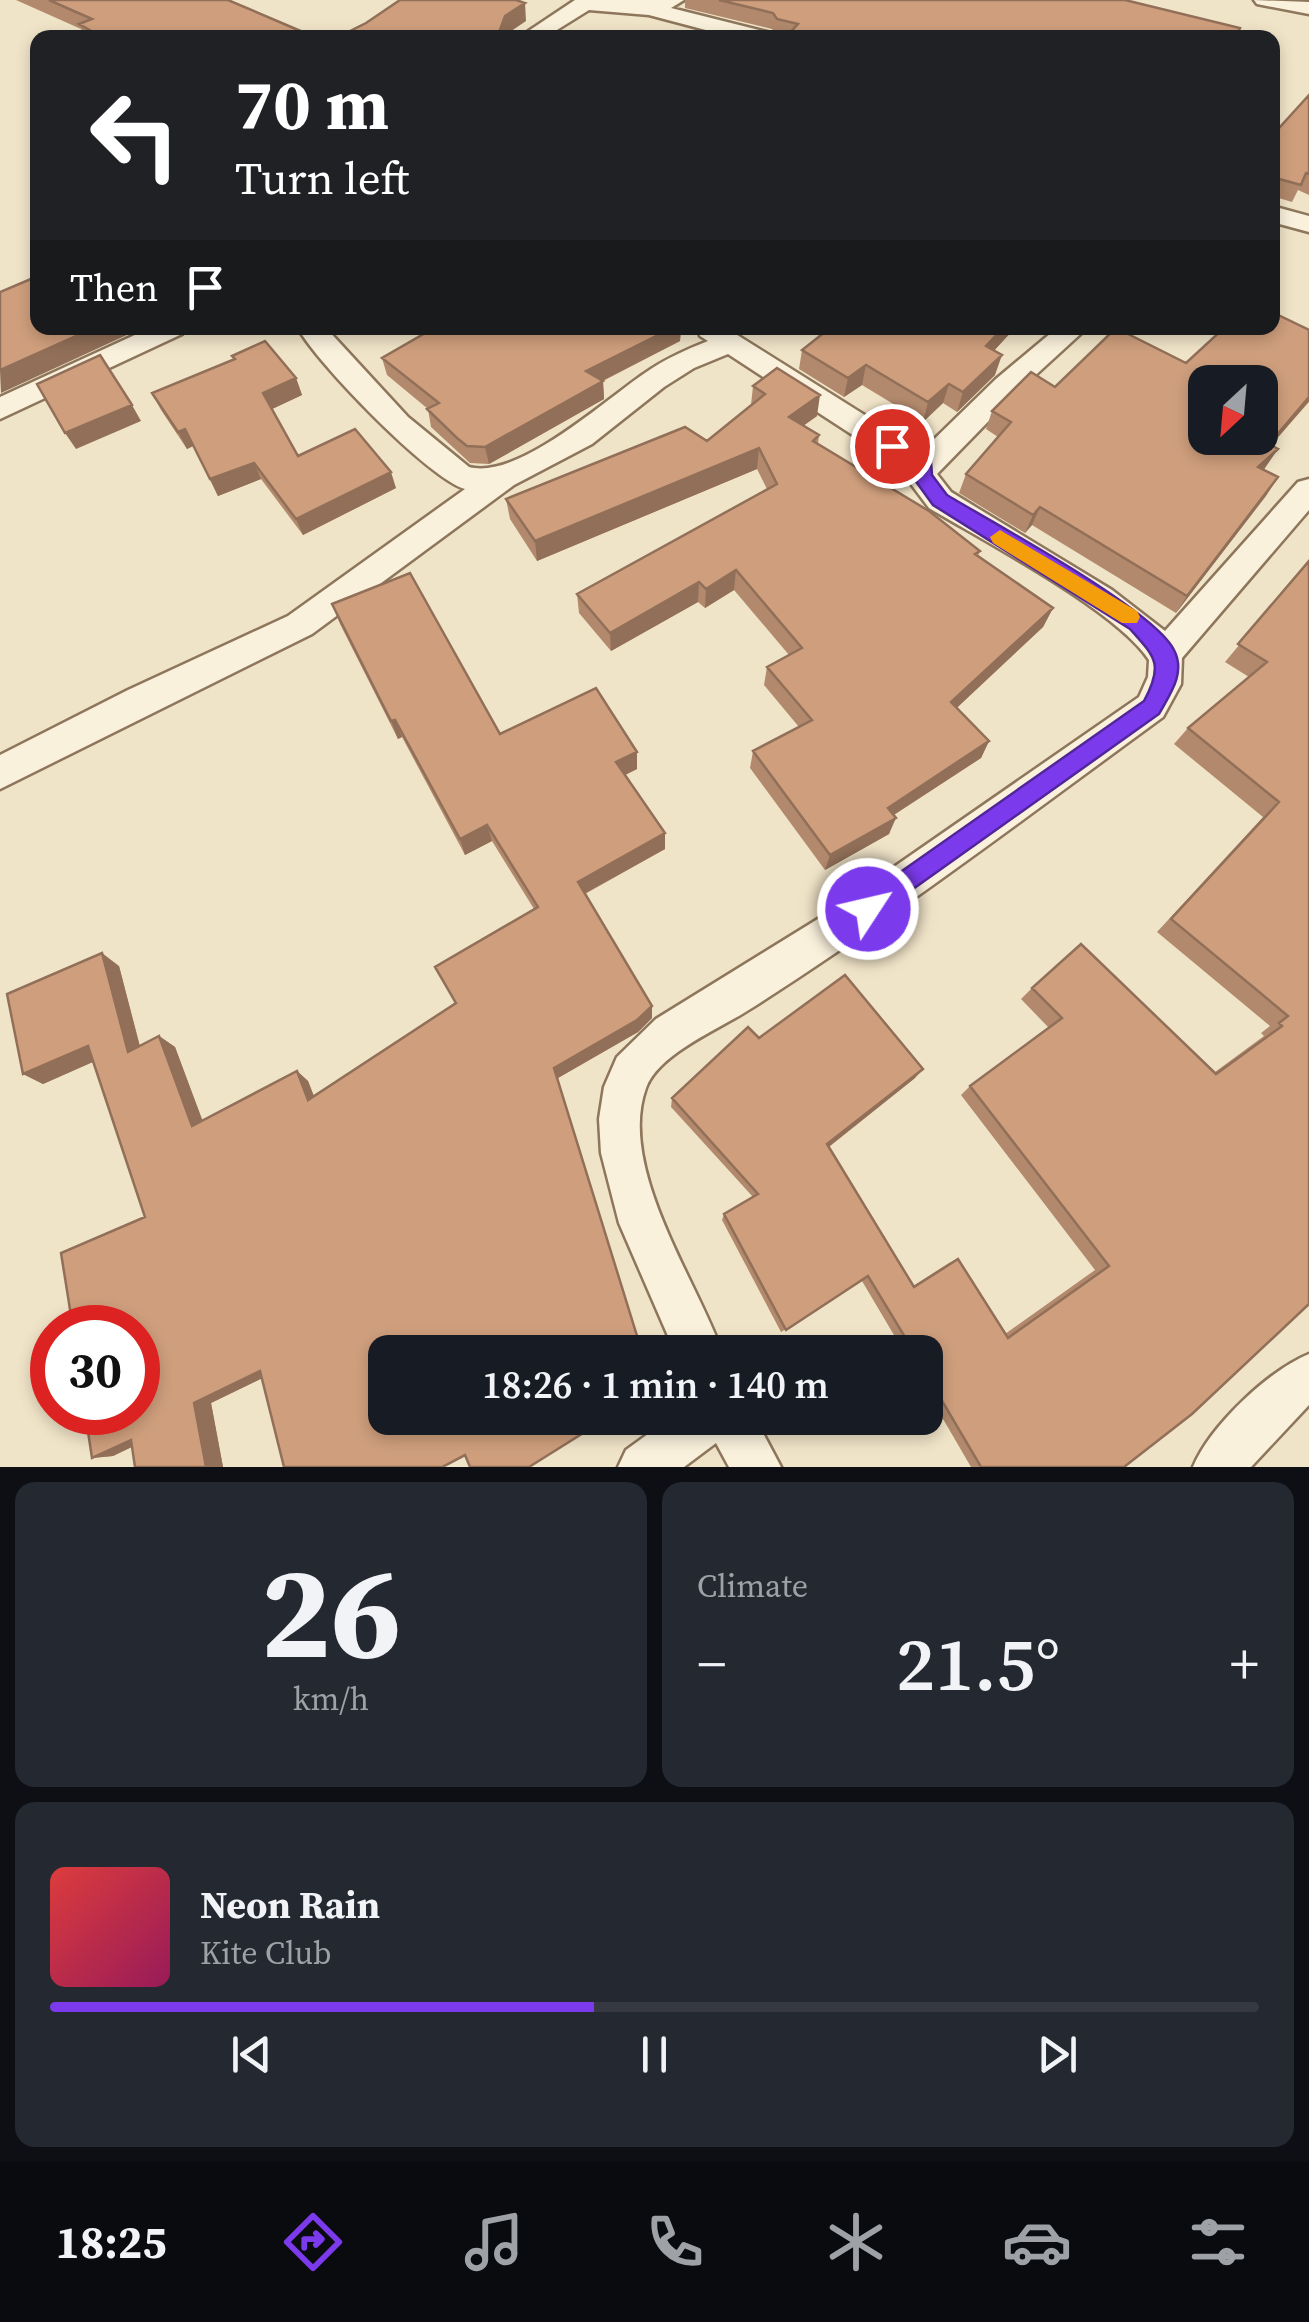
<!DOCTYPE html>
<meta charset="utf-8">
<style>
body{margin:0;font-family:"Source Serif 4",serif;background:#242831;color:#f1f3f6;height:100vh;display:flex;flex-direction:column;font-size:38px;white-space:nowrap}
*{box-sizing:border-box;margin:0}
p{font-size:32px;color:#9ea1a6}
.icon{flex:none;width:55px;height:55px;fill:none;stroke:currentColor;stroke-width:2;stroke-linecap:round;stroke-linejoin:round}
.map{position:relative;height:1467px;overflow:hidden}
.side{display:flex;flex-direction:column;gap:15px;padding:15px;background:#0d0f14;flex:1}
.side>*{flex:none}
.top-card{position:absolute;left:30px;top:30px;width:1250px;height:305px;border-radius:20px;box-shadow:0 5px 15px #0003;background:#202124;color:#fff;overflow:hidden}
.needle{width:65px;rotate:206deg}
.fabs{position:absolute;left:1188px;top:365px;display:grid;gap:20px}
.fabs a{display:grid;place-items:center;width:90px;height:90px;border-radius:20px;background:#171b24;box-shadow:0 5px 15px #0003;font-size:50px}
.speed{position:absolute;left:30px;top:1305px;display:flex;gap:20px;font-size:50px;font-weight:700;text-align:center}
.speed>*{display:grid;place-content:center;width:130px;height:130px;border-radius:50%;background:#171b24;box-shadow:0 5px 15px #0003;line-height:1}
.speed .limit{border:15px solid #d22;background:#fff;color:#111}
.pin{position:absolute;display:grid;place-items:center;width:85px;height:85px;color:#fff;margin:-42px;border:5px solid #fff;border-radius:50%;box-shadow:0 2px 10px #0007}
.me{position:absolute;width:110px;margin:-55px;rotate:55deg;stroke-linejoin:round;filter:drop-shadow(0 0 8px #0008)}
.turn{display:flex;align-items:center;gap:35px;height:210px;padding:0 40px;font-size:45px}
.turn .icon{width:130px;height:130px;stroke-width:2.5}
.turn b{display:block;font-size:70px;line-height:85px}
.then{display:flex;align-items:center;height:95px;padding:0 40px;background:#0003;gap:20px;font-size:38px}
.big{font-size:75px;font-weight:600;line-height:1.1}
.side .widget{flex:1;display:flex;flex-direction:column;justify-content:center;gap:15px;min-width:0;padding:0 35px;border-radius:20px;background:#242831}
.side .dial{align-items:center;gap:0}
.dial b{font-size:130px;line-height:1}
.song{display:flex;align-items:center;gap:30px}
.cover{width:120px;height:120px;border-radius:15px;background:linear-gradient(135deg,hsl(0 70% 55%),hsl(330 70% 35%))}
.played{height:10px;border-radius:5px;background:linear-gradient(90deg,#7c3aed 45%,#363941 45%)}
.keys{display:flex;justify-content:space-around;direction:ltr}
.heat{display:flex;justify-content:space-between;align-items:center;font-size:55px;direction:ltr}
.side .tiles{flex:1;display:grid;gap:15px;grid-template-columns:1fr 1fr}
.widget:last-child{grid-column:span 2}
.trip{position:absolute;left:368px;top:1335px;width:575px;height:100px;border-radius:20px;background:#171b24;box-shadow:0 5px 15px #0003;font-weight:600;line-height:100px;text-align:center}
.menu{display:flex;height:160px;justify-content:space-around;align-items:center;background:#090b0e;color:#9ea1a6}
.menu .icon{width:70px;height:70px}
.menu .on{color:#7c3aed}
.menu b{font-size:45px;color:#f1f3f6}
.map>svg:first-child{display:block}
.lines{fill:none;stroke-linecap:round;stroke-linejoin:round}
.minor-casing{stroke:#8d765c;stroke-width:5}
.minor{fill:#faf1dc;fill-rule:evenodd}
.wall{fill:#b2896c}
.shaded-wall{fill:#916f58}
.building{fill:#cf9f7d;stroke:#916f58;stroke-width:2.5;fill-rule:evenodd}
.route{fill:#7c3aed;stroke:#51269a;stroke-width:2.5}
.slow{fill:#f59e0b}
</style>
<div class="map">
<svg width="1309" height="1467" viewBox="0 0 1309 1467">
<rect width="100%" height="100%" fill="#f0e4c8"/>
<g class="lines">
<g class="minor-casing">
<path id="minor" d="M 575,0 L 684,0 L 671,8 L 771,33 L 773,38 L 736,38 L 649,15 L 589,10 L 544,38 L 518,38 Z
M 1254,0 L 1309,2 L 1309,14 L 1257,4 Z
M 1272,206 L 1309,216 L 1309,232 L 1272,222 Z
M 150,328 L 186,328 L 182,334 L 0,419 L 0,397 Z
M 298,328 L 326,328 L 408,417 L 469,467 C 518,480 605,400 645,373 C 665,359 685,350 708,341 L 700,336 L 698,328 L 726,328 L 922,451 L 996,379 L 1057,328 L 1087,328 L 1016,393 L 937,474 L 951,492 L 1112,590 L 1165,631 L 1298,482 L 1309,479 L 1309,510 L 1182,658 L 1181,684 L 1163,717 C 1026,817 891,920 747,1011 C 719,1029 658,1054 646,1088 C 617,1167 697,1281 722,1352 L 675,1352 L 619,1223 L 601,1153 L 599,1119 L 604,1087 L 617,1057 L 656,1019 L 826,914 L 1139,697 L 1148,677 L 1149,660 C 1116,610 984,541 929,508 L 911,484 L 908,471 L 728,354 L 694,368 L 664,387 L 592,444 L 514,485 L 312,634 L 0,789 L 0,755 L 128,690 L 288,616 L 465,489 C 429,479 316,362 298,328 Z
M 1309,1354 L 1309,1405 L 1251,1467 L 1193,1467 C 1210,1426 1268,1371 1309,1354 Z
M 670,1418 L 755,1418 L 781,1467 L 729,1467 L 716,1443 L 684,1467 L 618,1467 L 626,1450 Z"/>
</g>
<use href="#minor" class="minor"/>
</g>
<path class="wall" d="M 16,0 L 228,0 L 317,38 L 85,38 L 81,29 Z
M 685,0 L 1125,0 L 1240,28 L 1236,38 L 785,38 L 776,35 L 772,29 L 685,8 Z
M 1309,95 L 1309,195 L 1298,190 L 1292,202 L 1272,196 L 1272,126 L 1279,128 Z
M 434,328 L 681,328 L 680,341 L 603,381 L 604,399 L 489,464 L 470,463 L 431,427 L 428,409 L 387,375 L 382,358 Z
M 830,328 L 1015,328 L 994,350 L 995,375 L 957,412 L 943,403 L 923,422 L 862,385 L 844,397 L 799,369 L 802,350 Z
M 1309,330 L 1309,402 L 1271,445 L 1265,468 L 1263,470 L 1278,477 L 1176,613 L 1032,525 L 1025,533 L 959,493 L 966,474 L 998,437 L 986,429 L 992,411 L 1055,387 L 1186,363 Z
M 232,356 L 296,378 L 302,395 L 272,409 L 298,456 L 396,488 L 303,535 L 261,479 L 218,496 L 193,446 L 187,449 L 161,410 L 152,393 L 233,360 Z
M 753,386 L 817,416 L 803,426 L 819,435 L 818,444 L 980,551 L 978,556 L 1053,608 L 1043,627 L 956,708 L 989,741 L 981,758 L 894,815 L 889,834 L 825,870 L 750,768 L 753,751 L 799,727 L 764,685 L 767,667 L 789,655 L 734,590 L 705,608 L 698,602 L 611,651 L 579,613 L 577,594 L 767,489 L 757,469 L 537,561 L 510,519 L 506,499 L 707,441 L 751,405 Z
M 1309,561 L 1309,1304 L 1124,1467 L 971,1467 L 925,1388 L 925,1352 L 904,1352 L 862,1281 L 781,1332 L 722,1220 L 724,1214 L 753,1197 L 671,1107 L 672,1098 L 759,1038 L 915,1078 L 829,1147 L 913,1286 L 949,1263 L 958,1259 L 1005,1334 L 1095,1270 L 961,1095 L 970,1086 L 1049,1028 L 1021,999 L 1032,988 L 1215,1072 L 1264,1036 L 1261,1033 L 1270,1026 L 1157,932 L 1263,817 L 1174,744 L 1188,728 L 1249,677 L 1225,662 Z
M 332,604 L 500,734 L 637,769 L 625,775 L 665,849 L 585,894 L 652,1006 L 652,1018 L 638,1032 L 558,1078 L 385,1418 L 586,1418 L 591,1428 L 466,1456 L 445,1467 L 284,1467 L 262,1378 L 211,1403 L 223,1467 L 135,1467 L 132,1447 L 113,1456 L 92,1458 L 145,1217 L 93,1062 L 43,1084 L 23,1074 L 119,966 L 140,1046 L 159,1036 L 175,1047 L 202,1121 L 297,1071 L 308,1081 L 314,1096 L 455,1004 L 534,909 L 492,841 L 465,855 L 402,737 L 398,739 L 340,624 Z"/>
<path class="shaded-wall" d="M 525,3 L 526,21 L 507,34 L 505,38 L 497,38 L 505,16 Z
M 94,328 L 142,328 L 1,393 L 0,370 Z
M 672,328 L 681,328 L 680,341 L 588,388 L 586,371 Z
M 1003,328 L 1015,328 L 980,366 L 986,346 Z
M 1002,355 L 995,375 L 957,412 L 963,392 Z
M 866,365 L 862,385 L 844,397 L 848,378 Z
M 296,378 L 302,395 L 270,410 L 263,393 Z
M 603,381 L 604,399 L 489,464 L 485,447 Z
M 949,384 L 943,403 L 923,422 L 928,402 Z
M 820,395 L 817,416 L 786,438 L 789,417 Z
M 1309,397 L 1309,401 L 1257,462 L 1269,444 Z
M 132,405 L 141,421 L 76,449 L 65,433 Z
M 185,429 L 193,446 L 187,449 L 178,432 Z
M 759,448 L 757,469 L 537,561 L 535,541 Z
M 1278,449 L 1265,468 L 1246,485 L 1258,467 Z
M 254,463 L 261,479 L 218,496 L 210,479 Z
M 391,472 L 396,488 L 303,535 L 296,519 Z
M 1278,477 L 1266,496 L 1176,613 L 1187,596 Z
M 1040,507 L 1032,525 L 1025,533 L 1033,515 Z
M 736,570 L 734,590 L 705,608 L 706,589 Z
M 699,582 L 698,602 L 611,651 L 610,633 Z
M 1053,608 L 1043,627 L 944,720 L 951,702 Z
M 395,720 L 402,737 L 398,739 L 391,721 Z
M 989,741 L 981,758 L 881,823 L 888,808 Z
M 637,752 L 637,769 L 617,779 L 616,762 Z
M 896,818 L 889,834 L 825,870 L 830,855 Z
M 487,825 L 492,841 L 465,855 L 460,839 Z
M 665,833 L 665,849 L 580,896 L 578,882 Z
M 102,953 L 119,966 L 144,1063 L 128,1052 Z
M 652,1006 L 652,1018 L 638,1032 L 558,1078 L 554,1068 Z
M 159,1036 L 175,1047 L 208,1135 L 192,1126 Z
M 88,1046 L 106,1056 L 43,1084 L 23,1074 Z
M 923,1069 L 915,1078 L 822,1152 L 827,1144 Z
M 297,1071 L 308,1081 L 319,1110 L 308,1100 Z
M 260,1371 L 275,1372 L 211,1403 L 223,1467 L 206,1467 L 194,1403 Z
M 150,1438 L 113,1456 L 92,1458 L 131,1440 Z"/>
<path class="building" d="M 49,0 L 228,0 L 317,38 L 104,38 L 79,24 L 92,19 Z
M 400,0 L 516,0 L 525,3 L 505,16 L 497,38 L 336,38 L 366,23 Z
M 719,0 L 1125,0 L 1240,28 L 1235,38 L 785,38 L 798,24 L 777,19 L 773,13 Z
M 1309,95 L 1309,174 L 1306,173 L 1301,185 L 1272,177 L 1272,126 L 1279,128 Z
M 38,276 L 38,328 L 94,328 L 0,370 L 0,292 Z
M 1272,312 L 1309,330 L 1309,397 L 1269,444 L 1278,449 L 1258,467 L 1278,477 L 1187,596 L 1040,507 L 1033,515 L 966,474 L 1011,422 L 992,411 L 1031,372 L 1055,387 L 1116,328 L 1186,363 L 1224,328 L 1272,328 ZM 1205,382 L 1260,382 L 1260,438 L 1205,438 Z
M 434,328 L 672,328 L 586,371 L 603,381 L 485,447 L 467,446 L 457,438 L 427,409 L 439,403 L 382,358 Z
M 830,328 L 1003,328 L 986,346 L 1002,355 L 963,392 L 949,384 L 928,402 L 866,365 L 848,378 L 802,350 Z
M 265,341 L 296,378 L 263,393 L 298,456 L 355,429 L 391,472 L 296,519 L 254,463 L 210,479 L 185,429 L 178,432 L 152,393 L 235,359 L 232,356 Z
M 100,355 L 132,405 L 65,433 L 37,384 Z
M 777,368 L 820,395 L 789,417 L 819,435 L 813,441 L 929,511 L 980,551 L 975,554 L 1053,608 L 951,702 L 989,741 L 888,808 L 896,818 L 830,855 L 753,751 L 812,720 L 767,667 L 802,648 L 736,570 L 706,589 L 699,582 L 610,633 L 577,594 L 777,484 L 759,448 L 535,541 L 506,499 L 685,427 L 707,441 L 765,394 L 753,386 Z
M 1309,561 L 1309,1304 L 1192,1414 L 1124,1467 L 981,1467 L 925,1372 L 925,1352 L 914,1352 L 868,1276 L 786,1330 L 724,1214 L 758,1194 L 672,1098 L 748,1027 L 759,1038 L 845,975 L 923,1069 L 827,1144 L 914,1287 L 958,1259 L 1008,1338 L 1109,1266 L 970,1086 L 1062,1018 L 1032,988 L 1081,944 L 1216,1074 L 1282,1026 L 1279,1023 L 1288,1016 L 1171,919 L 1279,802 L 1188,728 L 1267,662 L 1238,644 Z
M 410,573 L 500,734 L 596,688 L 637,752 L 616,762 L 665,833 L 578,882 L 652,1006 L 637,1020 L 554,1068 L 642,1352 L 385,1352 L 385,1418 L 583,1418 L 588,1430 L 529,1467 L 470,1467 L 465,1455 L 442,1467 L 284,1467 L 260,1371 L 194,1403 L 206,1467 L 135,1467 L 131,1440 L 92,1458 L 85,1412 L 138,1412 L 138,1328 L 73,1328 L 61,1253 L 145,1217 L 88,1046 L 23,1074 L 7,994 L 102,953 L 128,1052 L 159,1036 L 192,1126 L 297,1071 L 308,1100 L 456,1003 L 435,967 L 538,907 L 487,825 L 460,839 L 395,720 L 391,721 L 332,604 Z"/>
<path class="route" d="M 892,439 L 931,462 L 932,475 L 947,495 C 993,523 1154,609 1174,650 C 1186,673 1170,694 1159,714 L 868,921 L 859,917 L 855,909 L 859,901 L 1144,701 C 1164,664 1155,657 1130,629 L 933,505 L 912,476 L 914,470 L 885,451 L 885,441 Z"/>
<path class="slow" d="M 1000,530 L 1137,611 L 1140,617 L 1137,623 L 1122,623 L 993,543 L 990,537 Z"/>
</svg>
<div class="fabs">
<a><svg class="needle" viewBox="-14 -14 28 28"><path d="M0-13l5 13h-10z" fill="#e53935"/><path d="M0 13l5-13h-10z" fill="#9ea1a6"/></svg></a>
</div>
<div class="speed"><div class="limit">30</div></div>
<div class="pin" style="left:892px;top:446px;background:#d93025"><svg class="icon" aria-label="arrive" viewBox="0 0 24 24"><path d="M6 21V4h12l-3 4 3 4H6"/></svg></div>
<svg class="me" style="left:868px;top:909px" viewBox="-20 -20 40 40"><circle r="17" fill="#7c3aed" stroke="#fff" stroke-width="3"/><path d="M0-11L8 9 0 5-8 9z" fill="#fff"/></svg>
<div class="trip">18:26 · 1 min · 140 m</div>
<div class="top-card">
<div class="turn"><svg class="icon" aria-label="left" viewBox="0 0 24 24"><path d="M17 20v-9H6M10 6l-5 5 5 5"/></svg><div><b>70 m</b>Turn left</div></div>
<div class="then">Then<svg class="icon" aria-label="arrive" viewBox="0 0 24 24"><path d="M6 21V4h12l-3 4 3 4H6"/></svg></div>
</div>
</div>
<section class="side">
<div class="tiles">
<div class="widget dial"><b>26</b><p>km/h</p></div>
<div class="widget"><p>Climate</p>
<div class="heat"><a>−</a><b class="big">21.5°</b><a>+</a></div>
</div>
<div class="widget">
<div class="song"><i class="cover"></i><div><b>Neon Rain</b><p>Kite Club</p></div></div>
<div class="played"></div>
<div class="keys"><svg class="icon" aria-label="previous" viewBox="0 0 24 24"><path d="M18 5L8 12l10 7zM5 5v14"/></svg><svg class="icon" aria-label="pause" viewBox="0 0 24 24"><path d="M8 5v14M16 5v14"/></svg><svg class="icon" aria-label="next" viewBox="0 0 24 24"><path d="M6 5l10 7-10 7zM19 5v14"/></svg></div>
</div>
</div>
</section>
<nav class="menu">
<b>18:25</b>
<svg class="icon on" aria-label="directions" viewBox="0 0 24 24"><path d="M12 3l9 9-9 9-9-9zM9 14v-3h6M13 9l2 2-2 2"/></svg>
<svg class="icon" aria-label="music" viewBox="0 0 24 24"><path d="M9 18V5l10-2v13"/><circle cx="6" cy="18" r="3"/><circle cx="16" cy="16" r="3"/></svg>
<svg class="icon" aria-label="phone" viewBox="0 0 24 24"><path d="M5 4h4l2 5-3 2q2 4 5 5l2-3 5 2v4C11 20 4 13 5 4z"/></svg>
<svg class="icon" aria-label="climate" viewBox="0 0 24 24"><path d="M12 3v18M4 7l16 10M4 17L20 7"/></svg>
<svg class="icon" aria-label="car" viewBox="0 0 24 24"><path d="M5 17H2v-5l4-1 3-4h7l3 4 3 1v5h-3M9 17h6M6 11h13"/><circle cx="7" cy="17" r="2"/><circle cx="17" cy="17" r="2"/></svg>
<svg class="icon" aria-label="filters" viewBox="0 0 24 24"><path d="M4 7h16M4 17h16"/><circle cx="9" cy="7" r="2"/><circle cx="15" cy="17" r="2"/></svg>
</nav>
